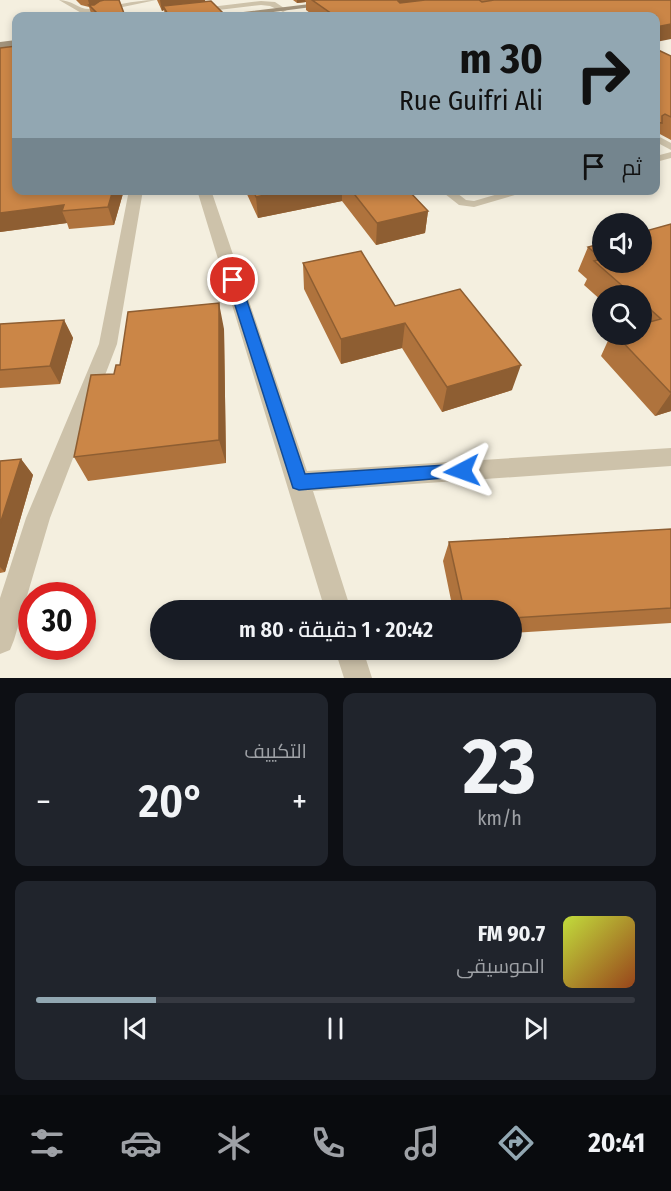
<!DOCTYPE html>
<html lang="ar">
<meta charset="utf-8">
<style>
body{margin:0;font-family:"Fira Sans Condensed",Cairo,sans-serif;background:#20242c;color:#f1f3f6;direction:rtl;height:100vh;display:flex;flex-direction:column;font-size:22px;white-space:nowrap}
*{box-sizing:border-box;margin:0}
p{font-size:20px;color:#9ea1a6}
.icon{flex:none;width:33px;height:33px;fill:none;stroke:currentColor;stroke-width:2;stroke-linecap:round;stroke-linejoin:round}
.map{position:relative;height:678px;overflow:hidden;direction:ltr}
.details{display:flex;flex-direction:column;gap:15px;padding:15px;background:#0d0f14;flex:1}
.details>*{flex:none}
.top-card{position:absolute;left:12px;top:12px;width:648px;height:183px;border-radius:12px;box-shadow:0 3px 9px #0003;direction:rtl;background:#92a7b2;color:#111;overflow:hidden}
.buttons{position:absolute;left:592px;top:213px;display:grid;gap:12px}
.buttons a{display:grid;place-items:center;width:60px;height:60px;border-radius:50%;background:#171b24;box-shadow:0 3px 9px #0003;font-size:30px}
.speed{position:absolute;left:18px;top:582px;display:flex;gap:12px;font-size:30px;font-weight:700;text-align:center}
.speed>*{display:grid;place-content:center;width:78px;height:78px;border-radius:50%;background:#171b24;box-shadow:0 3px 9px #0003;line-height:1}
.speed .limit{border:9px solid #d22;background:#fff;color:#111}
.pin{position:absolute;display:grid;place-items:center;width:51px;height:51px;color:#fff;margin:-26px;border:3px solid #fff;border-radius:50%;box-shadow:0 2px 6px #0007}
.me{position:absolute;width:66px;margin:-33px;rotate:266deg;stroke-linejoin:round;filter:drop-shadow(0 0 4px #0008)}
.turn{display:flex;align-items:center;gap:21px;height:126px;padding:0 18px;font-size:27px}
.turn .icon{width:78px;height:78px;stroke-width:2.5}
.turn b{display:block;font-size:42px;line-height:51px}
.then{display:flex;align-items:center;height:57px;padding:0 18px;background:#0003;gap:12px;font-size:22px}
.big{font-size:45px;font-weight:600;line-height:1.1}
.details .card{flex:1;display:flex;flex-direction:column;justify-content:center;gap:9px;min-width:0;padding:0 21px;border-radius:12px;background:#20242c}
.details .dial{align-items:center;gap:0}
.dial b{font-size:78px;line-height:1}
.song{display:flex;align-items:center;gap:18px}
.cover{width:72px;height:72px;border-radius:9px;background:linear-gradient(135deg,hsl(70 70% 55%),hsl(20 70% 35%))}
.played{height:6px;border-radius:3px;background:linear-gradient(90deg,#92a7b2 20%,#363941 20%)}
.keys{display:flex;justify-content:space-around;direction:ltr}
.heat{display:flex;justify-content:space-between;align-items:center;font-size:33px;direction:ltr}
.details .tiles{flex:1;display:grid;gap:15px;grid-template-columns:1fr 1fr}
.card:last-child{grid-column:span 2}
.trip{position:absolute;left:150px;top:600px;width:372px;height:60px;border-radius:30px;background:#171b24;box-shadow:0 3px 9px #0003;font-weight:600;line-height:60px;text-align:center;direction:rtl}
.menu{display:flex;height:96px;justify-content:space-around;align-items:center;background:#090b0e;color:#9ea1a6}
.menu .icon{width:42px;height:42px}
.menu .selected{color:#92a7b2}
.menu b{font-size:27px;color:#f1f3f6}
.map>svg:first-child{display:block}
.lines{fill:none;stroke-linecap:round;stroke-linejoin:round}
.lane{fill:#cdc2aa;fill-rule:evenodd}
.street{fill:#cdc2aa;fill-rule:evenodd}
.secondary{fill:#a1927b;fill-rule:evenodd}
.wall{fill:#af733d}
.shaded-wall{fill:#8e5e32}
.building{fill:#cb8647;stroke:#8e5e32;stroke-width:1.5}
.route{fill:#1a73e8;stroke:#114b97;stroke-width:1.5}
</style>
<div class="map">
<svg width="671" height="678" viewBox="0 0 671 678">
<rect width="100%" height="100%" fill="#f4efdf"/>
<g class="lines">
<path class="lane" d="M 656,135 L 671,143 L 671,150 L 656,142 Z
M 671,152 L 671,158 L 656,162 L 656,156 Z
M 440,190 L 453,190 L 466,200 L 474,201 L 512,190 L 532,190 L 474,207 L 459,205 Z"/>
<path class="street" d="M 59,0 C 72,0 80,10 90,9 C 112,7 133,0 156,0 L 99,12 L 101,14 L 97,16 L 83,14 Z
M 261,1 L 275,2 L 287,10 L 283,12 L 270,6 L 261,5 L 168,16 L 148,16 L 152,14 Z
M 129,190 L 143,190 L 117,344 L 50,518 L 14,640 L 10,650 L 0,654 L 0,598 L 26,518 L 99,344 Z
M 197,190 L 211,190 L 307,471 L 671,448 L 671,466 L 313,491 L 351,610 L 325,610 Z
M 335,650 L 363,650 L 372,678 L 344,678 Z"/>
<path class="secondary" d="M 343,0 L 366,0 L 242,16 L 222,16 L 226,14 Z
M 16,40 L 16,46 L 0,48 L 0,42 Z"/>
</g>
<path class="wall" d="M 76,0 L 119,0 L 125,16 L 92,16 L 89,7 L 81,5 Z
M 157,0 L 205,0 L 205,1 L 226,16 L 165,16 L 164,10 L 162,11 Z
M 293,0 L 671,0 L 656,16 L 314,16 L 306,10 L 306,2 L 297,3 Z
M 0,48 L 124,190 L 114,225 L 69,229 L 67,223 L 0,232 Z
M 656,49 L 671,56 L 671,140 L 658,133 L 656,139 Z
M 245,190 L 408,190 L 428,211 L 425,233 L 376,245 L 342,201 L 258,218 Z
M 671,224 L 671,411 L 655,416 L 601,356 L 611,334 L 642,334 L 642,296 L 603,296 L 603,302 L 584,285 L 587,279 L 578,271 L 588,247 Z
M 303,263 L 395,306 L 512,390 L 442,412 L 402,348 L 341,364 L 304,289 Z
M 64,320 L 73,338 L 60,384 L 0,388 L 0,324 Z
M 224,329 L 226,463 L 88,481 L 74,457 L 120,365 Z
M 21,459 L 33,475 L 5,572 L 0,573 L 0,461 Z
M 671,529 L 671,623 L 512,633 L 512,610 L 453,610 L 443,561 L 449,542 Z"/>
<path class="shaded-wall" d="M 88,0 L 118,0 L 119,2 L 90,7 Z
M 160,0 L 205,0 L 206,5 L 163,6 L 164,10 L 162,11 Z
M 297,0 L 305,0 L 306,2 L 297,3 Z
M 399,0 L 435,0 L 397,16 Z
M 671,24 L 671,39 L 656,42 L 656,27 Z
M 113,190 L 124,190 L 114,225 L 108,207 Z
M 287,190 L 342,190 L 342,201 L 258,218 L 256,197 Z
M 64,205 L 62,211 L 67,223 L 0,232 L 0,213 Z
M 428,211 L 425,233 L 376,245 L 377,223 Z
M 219,303 L 224,329 L 226,463 L 219,440 Z
M 64,320 L 73,338 L 60,384 L 50,366 Z
M 405,323 L 402,348 L 341,364 L 341,339 Z
M 521,365 L 512,390 L 442,412 L 447,387 Z
M 671,393 L 671,411 L 655,416 Z
M 21,459 L 33,475 L 5,572 L 0,567 L 0,524 Z"/>
<path class="building" d="M 104,0 L 119,0 L 125,16 L 100,16 L 89,5 L 94,5 L 100,1 Z
M 312,0 L 399,0 L 398,1 L 400,3 L 425,0 L 479,0 L 482,2 L 494,0 L 671,0 L 671,24 L 656,27 L 656,16 L 335,16 Z
M 211,1 L 226,16 L 169,16 L 163,6 Z
M 16,46 L 16,190 L 113,190 L 108,207 L 62,211 L 64,205 L 0,213 L 0,48 Z
M 656,49 L 671,56 L 671,117 L 665,114 L 662,116 L 662,123 L 656,122 Z
M 253,190 L 287,190 L 256,197 Z
M 351,190 L 408,190 L 428,211 L 377,223 Z
M 671,224 L 671,393 L 615,334 L 642,334 L 642,324 L 661,319 L 642,302 L 642,296 L 634,296 L 594,261 L 602,259 L 588,247 L 603,243 L 603,262 L 642,262 L 642,232 Z
M 361,251 L 395,306 L 460,289 L 521,365 L 447,387 L 405,323 L 341,339 L 303,263 Z
M 219,303 L 219,440 L 74,457 L 91,375 L 114,374 L 116,365 L 120,365 L 128,312 Z
M 64,320 L 50,366 L 0,370 L 0,324 Z
M 21,459 L 0,524 L 0,461 Z
M 671,529 L 671,608 L 512,618 L 512,610 L 464,610 L 449,542 Z"/>
<path class="route" d="M 233,276 L 240,280 L 305,474 L 462,464 L 468,466 L 470,471 L 468,476 L 299,490 L 293,488 L 227,280 Z"/>
</svg>
<div class="buttons">
<a><svg class="icon" aria-label="sound" viewBox="0 0 24 24"><path d="M4 9h4l5-4v14l-5-4H4zM17 9q2 3 0 6"/></svg></a>
<a><svg class="icon" aria-label="search" viewBox="0 0 24 24"><circle cx="10" cy="10" r="6"/><path d="M15 15l6 6"/></svg></a>
</div>
<div class="speed"><div class="limit">30</div></div>
<div class="pin" style="left:233px;top:280px;background:#d93025"><svg class="icon" aria-label="arrive" viewBox="0 0 24 24"><path d="M6 21V4h12l-3 4 3 4H6"/></svg></div>
<svg class="me" style="left:462px;top:471px" viewBox="-20 -20 40 40"><path d="M0-17L14 15 0 8-14 15z" fill="#1a73e8" stroke="#fff" stroke-width="4"/></svg>
<div class="trip">20:42 · 1 دقيقة · 80 m</div>
<div class="top-card">
<div class="turn"><svg class="icon" aria-label="right" viewBox="0 0 24 24"><path d="M7 20v-9h11M14 6l5 5-5 5"/></svg><div><b>30 m</b>Rue Guifri Ali</div></div>
<div class="then">ثم<svg class="icon" aria-label="arrive" viewBox="0 0 24 24"><path d="M6 21V4h12l-3 4 3 4H6"/></svg></div>
</div>
</div>
<section class="details">
<div class="tiles">
<div class="card dial"><b>23</b><p>km/h</p></div>
<div class="card"><p>التكييف</p>
<div class="heat"><a>−</a><b class="big">20°</b><a>+</a></div>
</div>
<div class="card">
<div class="song"><i class="cover"></i><div><b>90.7 FM</b><p>الموسيقى</p></div></div>
<div class="played"></div>
<div class="keys"><svg class="icon" aria-label="previous" viewBox="0 0 24 24"><path d="M18 5L8 12l10 7zM5 5v14"/></svg><svg class="icon" aria-label="pause" viewBox="0 0 24 24"><path d="M8 5v14M16 5v14"/></svg><svg class="icon" aria-label="next" viewBox="0 0 24 24"><path d="M6 5l10 7-10 7zM19 5v14"/></svg></div>
</div>
</div>
</section>
<nav class="menu">
<b>20:41</b>
<svg class="icon selected" aria-label="directions" viewBox="0 0 24 24"><path d="M12 3l9 9-9 9-9-9zM9 14v-3h6M13 9l2 2-2 2"/></svg>
<svg class="icon" aria-label="music" viewBox="0 0 24 24"><path d="M9 18V5l10-2v13"/><circle cx="6" cy="18" r="3"/><circle cx="16" cy="16" r="3"/></svg>
<svg class="icon" aria-label="phone" viewBox="0 0 24 24"><path d="M5 4h4l2 5-3 2q2 4 5 5l2-3 5 2v4C11 20 4 13 5 4z"/></svg>
<svg class="icon" aria-label="climate" viewBox="0 0 24 24"><path d="M12 3v18M4 7l16 10M4 17L20 7"/></svg>
<svg class="icon" aria-label="car" viewBox="0 0 24 24"><path d="M5 17H2v-5l4-1 3-4h7l3 4 3 1v5h-3M9 17h6M6 11h13"/><circle cx="7" cy="17" r="2"/><circle cx="17" cy="17" r="2"/></svg>
<svg class="icon" aria-label="filters" viewBox="0 0 24 24"><path d="M4 7h16M4 17h16"/><circle cx="9" cy="7" r="2"/><circle cx="15" cy="17" r="2"/></svg>
</nav>
